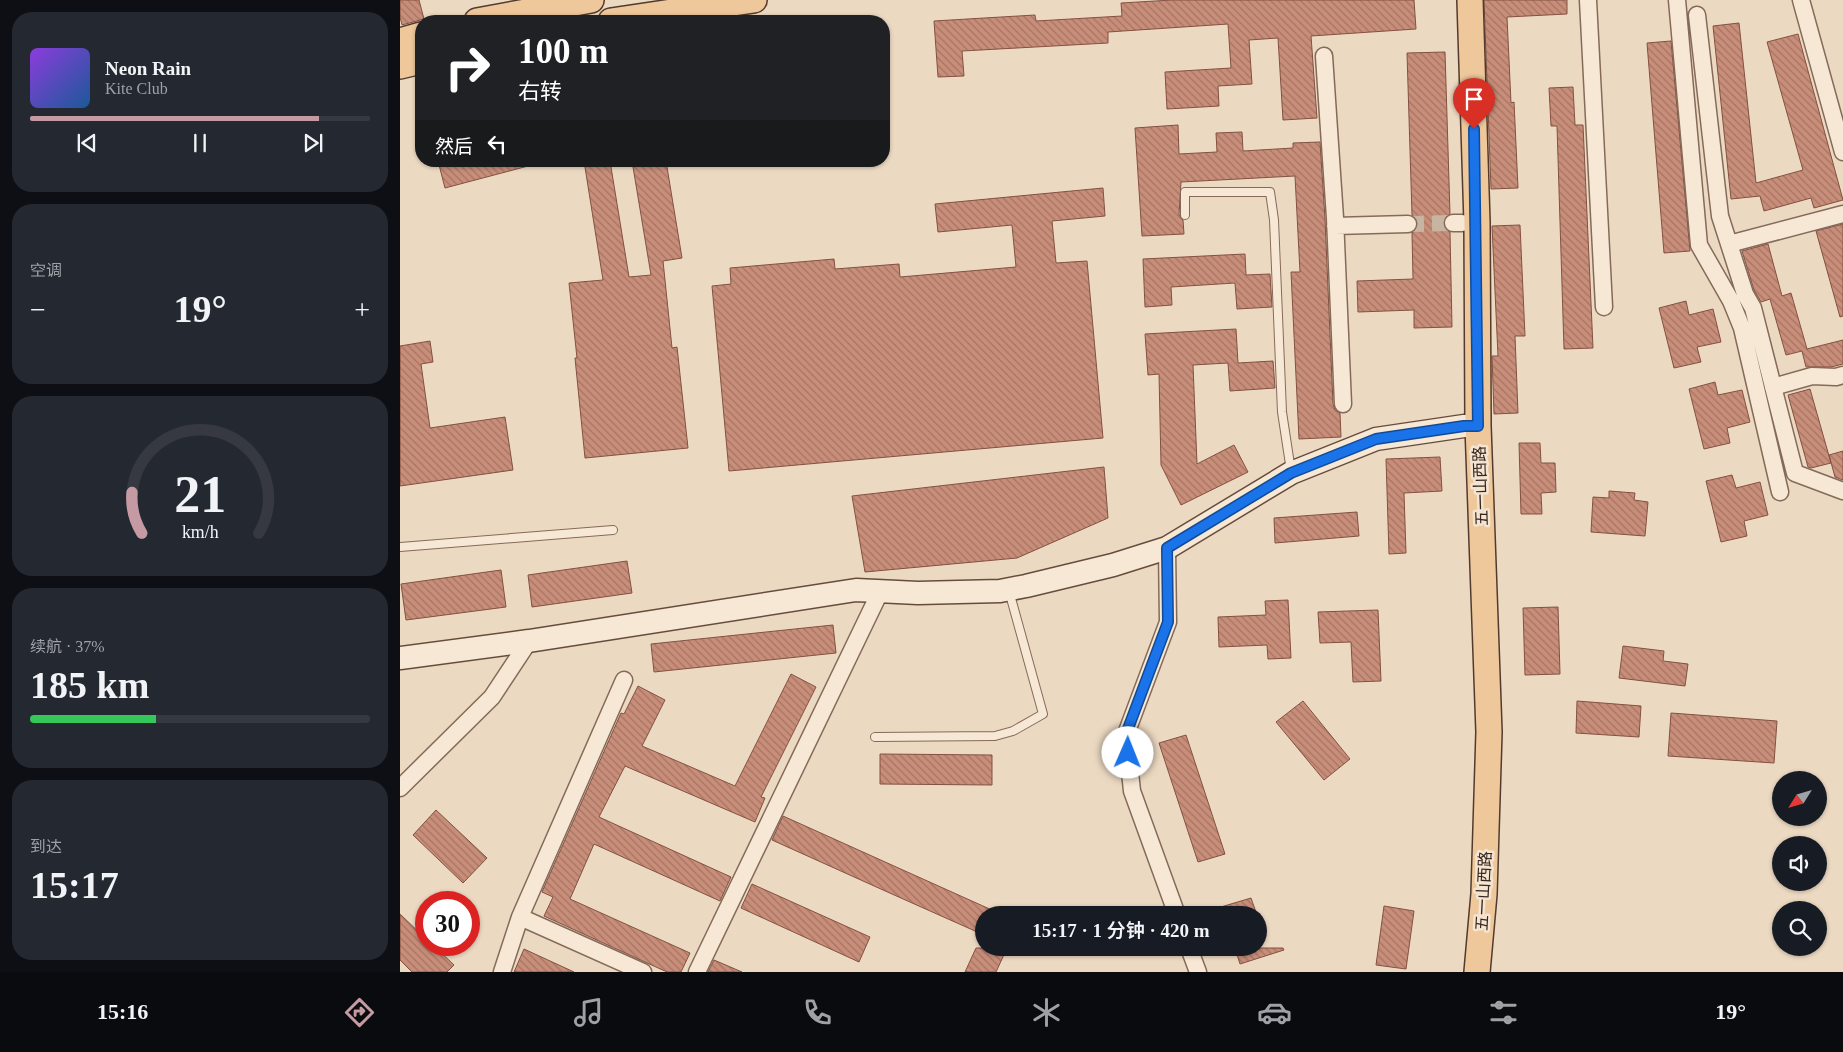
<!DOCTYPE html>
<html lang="zh">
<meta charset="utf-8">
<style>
body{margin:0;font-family:"Times New Roman","Noto Sans SC",serif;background:#242831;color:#f1f3f6;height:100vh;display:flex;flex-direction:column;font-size:19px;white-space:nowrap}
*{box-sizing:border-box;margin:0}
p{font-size:16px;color:#9ea1a6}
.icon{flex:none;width:28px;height:28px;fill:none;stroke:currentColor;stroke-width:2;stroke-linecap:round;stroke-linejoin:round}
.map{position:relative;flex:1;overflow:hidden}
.drawer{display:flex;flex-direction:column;gap:12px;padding:12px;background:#0d0f14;width:400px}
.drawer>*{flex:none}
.top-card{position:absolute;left:15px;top:15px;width:475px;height:152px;border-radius:20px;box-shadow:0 1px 4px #0004;background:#202124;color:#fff;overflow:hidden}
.needle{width:32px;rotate:233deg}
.controls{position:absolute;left:1372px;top:771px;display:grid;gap:10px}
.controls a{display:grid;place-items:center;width:55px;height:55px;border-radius:50%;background:#171b24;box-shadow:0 1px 4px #0004;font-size:25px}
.speed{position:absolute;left:15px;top:891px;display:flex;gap:10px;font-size:25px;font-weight:700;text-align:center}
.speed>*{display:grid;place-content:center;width:65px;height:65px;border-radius:50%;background:#171b24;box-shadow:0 1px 4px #0004;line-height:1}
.speed .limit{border:8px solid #d22;background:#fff;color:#111}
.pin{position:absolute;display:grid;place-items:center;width:42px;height:42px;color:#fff;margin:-51px -21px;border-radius:50% 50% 50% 0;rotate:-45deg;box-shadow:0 0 5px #0007}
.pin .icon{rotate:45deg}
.me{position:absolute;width:55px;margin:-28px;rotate:1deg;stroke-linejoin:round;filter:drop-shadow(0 0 4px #0008)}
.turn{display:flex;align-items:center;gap:18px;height:105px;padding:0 20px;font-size:22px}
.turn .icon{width:65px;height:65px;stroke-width:2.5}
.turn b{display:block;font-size:35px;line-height:42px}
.then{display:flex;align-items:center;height:48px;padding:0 20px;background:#0003;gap:10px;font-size:19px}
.big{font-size:38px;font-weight:600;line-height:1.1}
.drawer .widget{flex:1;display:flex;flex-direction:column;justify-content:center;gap:8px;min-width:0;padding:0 18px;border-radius:20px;background:#242831}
.drawer .dial{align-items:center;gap:0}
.dial svg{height:130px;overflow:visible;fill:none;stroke:#363941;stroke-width:7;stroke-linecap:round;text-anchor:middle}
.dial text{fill:#f1f3f6;stroke:none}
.song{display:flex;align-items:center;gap:15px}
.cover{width:60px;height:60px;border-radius:8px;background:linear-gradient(135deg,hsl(270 70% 55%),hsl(210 70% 35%))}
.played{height:5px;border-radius:2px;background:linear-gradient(90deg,#c69aa3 85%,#363941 85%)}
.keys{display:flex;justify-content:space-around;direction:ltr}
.heat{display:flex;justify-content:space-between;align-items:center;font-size:28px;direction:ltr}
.charge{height:8px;border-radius:4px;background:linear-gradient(90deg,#34c759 37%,#363941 0)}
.trip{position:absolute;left:575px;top:906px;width:292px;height:50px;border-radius:25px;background:#171b24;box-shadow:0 1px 4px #0004;font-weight:600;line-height:50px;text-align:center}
.menu{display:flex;height:80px;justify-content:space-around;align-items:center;background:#090b0e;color:#9ea1a6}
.menu .icon{width:35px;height:35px}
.menu .on{color:#c69aa3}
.menu b{font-size:22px;color:#f1f3f6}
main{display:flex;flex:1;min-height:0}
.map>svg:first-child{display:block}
.building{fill:url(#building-back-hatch);stroke:#835141}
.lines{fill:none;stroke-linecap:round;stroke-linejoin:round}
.street-tunnel{stroke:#c8b5a1;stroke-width:16;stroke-dasharray:16 8;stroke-linecap:butt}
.lane-casing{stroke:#856a5a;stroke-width:10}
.street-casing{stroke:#856a5a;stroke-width:19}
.secondary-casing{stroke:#674c3d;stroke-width:25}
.primary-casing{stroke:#533a2e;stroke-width:28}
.lane{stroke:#f7e8d5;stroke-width:8}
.street{stroke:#f7e8d5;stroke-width:16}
.secondary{stroke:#f7e8d5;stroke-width:22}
.primary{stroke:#eec89b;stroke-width:25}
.route-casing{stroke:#114b97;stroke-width:12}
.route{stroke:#1a73e8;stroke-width:9}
.labels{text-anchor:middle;stroke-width:5;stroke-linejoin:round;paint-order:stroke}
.street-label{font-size:16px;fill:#36261e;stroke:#f4e5d2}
</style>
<main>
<section class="drawer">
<div class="widget">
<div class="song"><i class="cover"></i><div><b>Neon Rain</b><p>Kite Club</p></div></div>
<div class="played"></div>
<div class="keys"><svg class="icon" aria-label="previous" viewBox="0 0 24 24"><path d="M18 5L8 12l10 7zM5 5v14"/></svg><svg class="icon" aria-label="pause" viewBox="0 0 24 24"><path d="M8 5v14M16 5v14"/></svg><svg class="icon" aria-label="next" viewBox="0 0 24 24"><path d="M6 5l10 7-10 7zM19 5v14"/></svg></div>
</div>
<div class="widget"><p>空调</p>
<div class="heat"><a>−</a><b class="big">19°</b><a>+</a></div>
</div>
<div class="widget dial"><svg viewBox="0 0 100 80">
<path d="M14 69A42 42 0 1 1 86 69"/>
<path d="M14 69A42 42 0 0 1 8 44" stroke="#c69aa3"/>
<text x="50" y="56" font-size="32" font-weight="700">21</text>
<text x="50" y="72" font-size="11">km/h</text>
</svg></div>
<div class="widget"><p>续航 · 37%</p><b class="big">185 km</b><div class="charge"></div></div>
<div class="widget"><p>到达</p><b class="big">15:17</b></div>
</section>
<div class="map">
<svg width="1443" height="972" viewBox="0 0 1443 972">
<defs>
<pattern id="building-back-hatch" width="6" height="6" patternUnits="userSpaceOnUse" patternTransform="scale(1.25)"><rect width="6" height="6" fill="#c98e7a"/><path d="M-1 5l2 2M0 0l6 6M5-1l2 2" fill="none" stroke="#a47463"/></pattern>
</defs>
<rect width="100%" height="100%" fill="#ecd9c2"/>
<path class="building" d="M 0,0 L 19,0 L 24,19 L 2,25 L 0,17 Z
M 772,0 L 1014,0 L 1016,29 L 911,36 L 917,118 L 883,120 L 878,38 L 849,40 L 852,84 L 818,86 L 819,106 L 767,109 L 765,72 L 831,68 L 828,24 L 708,32 L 708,43 L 562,51 L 564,76 L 538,77 L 534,21 L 635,15 L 636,21 L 722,16 L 721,3 Z
M 1084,0 L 1167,0 L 1167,14 L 1107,17 L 1111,103 L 1114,102 L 1118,188 L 1091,189 Z
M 1339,23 L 1356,183 L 1403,170 L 1367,42 L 1398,34 L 1443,200 L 1414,208 L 1411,198 L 1364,211 L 1360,196 L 1331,199 L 1313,26 Z
M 1271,41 L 1290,251 L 1264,253 L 1247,43 Z
M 1045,52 L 1050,214 L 1045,218 L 1043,223 L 1045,228 L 1050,232 L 1052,327 L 1014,328 L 1014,310 L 958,312 L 957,281 L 1013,279 L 1012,233 L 1017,229 L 1018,223 L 1016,218 L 1012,215 L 1007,53 Z
M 1173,87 L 1175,125 L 1183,125 L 1193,348 L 1164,349 L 1157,126 L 1151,126 L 1149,88 Z
M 778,125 L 779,154 L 817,152 L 816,133 L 842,132 L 843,151 L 893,148 L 893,143 L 920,142 L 925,219 L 933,404 L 935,410 L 940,413 L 941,437 L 899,439 L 891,272 L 900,272 L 895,176 L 781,182 L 779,215 L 783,220 L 784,234 L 742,236 L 735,128 Z
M 38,161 L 131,161 L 132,165 L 45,188 Z
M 184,161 L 210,161 L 229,277 L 251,275 L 232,161 L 266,161 L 282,258 L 263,261 L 272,348 L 277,347 L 288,448 L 185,458 L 175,358 L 177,358 L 169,283 L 203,280 Z
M 703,188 L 705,216 L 652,221 L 656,263 L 687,261 L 703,438 L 329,471 L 312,286 L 331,284 L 330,268 L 434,259 L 435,269 L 499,264 L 500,277 L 616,267 L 612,225 L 538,232 L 535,204 Z
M 1443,224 L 1443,316 L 1440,317 L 1416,231 Z
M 1120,225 L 1125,336 L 1115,336 L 1118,413 L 1094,414 L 1092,356 L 1098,356 L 1092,226 Z
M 1368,244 L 1382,296 L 1391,293 L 1407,349 L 1443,340 L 1443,364 L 1431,367 L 1406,367 L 1402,351 L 1386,355 L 1370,299 L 1361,302 L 1354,290 L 1342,251 Z
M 845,254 L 846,275 L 870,274 L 872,307 L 837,309 L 835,283 L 771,287 L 772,305 L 745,307 L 743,259 Z
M 1286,301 L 1289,315 L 1313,309 L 1321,342 L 1297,347 L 1301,362 L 1274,368 L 1259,308 Z
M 836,329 L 838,363 L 873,361 L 875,388 L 830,391 L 828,363 L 793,365 L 797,464 L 834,445 L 848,472 L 781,505 L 761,465 L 759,374 L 748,375 L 745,334 Z
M 30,341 L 33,362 L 21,364 L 30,428 L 105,417 L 113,470 L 0,486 L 0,346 Z
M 1315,382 L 1318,395 L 1342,390 L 1350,422 L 1327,428 L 1330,443 L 1304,449 L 1289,389 Z
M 1410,389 L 1431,463 L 1411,468 L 1408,467 L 1388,395 Z
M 1119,443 L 1140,443 L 1141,463 L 1155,463 L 1156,492 L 1141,493 L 1142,514 L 1121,514 Z
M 1443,451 L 1443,480 L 1435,477 L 1429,455 Z
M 1040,457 L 1042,491 L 1004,493 L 1006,553 L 989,554 L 986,459 Z
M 704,467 L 708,518 L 617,558 L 465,572 L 452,496 Z
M 1332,475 L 1336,488 L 1360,482 L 1368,515 L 1344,521 L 1347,536 L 1321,542 L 1306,481 Z
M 1209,491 L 1235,493 L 1234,500 L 1248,502 L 1245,536 L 1191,532 L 1193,497 L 1209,498 Z
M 957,512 L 959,536 L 875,543 L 874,518 Z
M 227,561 L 232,593 L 132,607 L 128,575 Z
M 101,570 L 106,607 L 6,620 L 1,584 Z
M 888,600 L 891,658 L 868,659 L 867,645 L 819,647 L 818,617 L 866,615 L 865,601 Z
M 1158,607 L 1160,674 L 1125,675 L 1123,608 Z
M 978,610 L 981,681 L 953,682 L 951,642 L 920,643 L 918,612 Z
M 433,625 L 436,653 L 254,672 L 251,644 Z
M 1223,646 L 1264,651 L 1263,661 L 1288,664 L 1285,686 L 1219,678 Z
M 391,674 L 416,687 L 361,797 L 365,798 L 355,822 L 225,766 L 199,817 L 331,877 L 320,901 L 194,844 L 170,899 L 290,953 L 281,972 L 267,972 L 144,916 L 153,897 L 142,892 L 221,713 L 224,714 L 238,686 L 265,700 L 242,746 L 335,786 Z
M 903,701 L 950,759 L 924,780 L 876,722 Z
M 1177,701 L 1241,706 L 1239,737 L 1176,733 Z
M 1271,713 L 1377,721 L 1374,763 L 1268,756 Z
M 786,735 L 825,854 L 798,862 L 759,743 Z
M 480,754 L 592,755 L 592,785 L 480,784 Z
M 36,810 L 87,858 L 63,883 L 13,835 Z
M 383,816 L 494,866 L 603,915 L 584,915 L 584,935 L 483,890 L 372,840 Z
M 352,884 L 470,937 L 459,962 L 341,908 Z
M 851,898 L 857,915 L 805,915 L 804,912 Z
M 984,906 L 1014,911 L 1006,969 L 976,965 Z
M 0,914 L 26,939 L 26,945 L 33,945 L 54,965 L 47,972 L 12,972 L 0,960 Z
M 576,948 L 607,948 L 596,972 L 565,972 Z
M 835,948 L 883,948 L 884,950 L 840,964 Z
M 124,949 L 174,972 L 114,972 Z
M 314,960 L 342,972 L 308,972 Z"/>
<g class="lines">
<path class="street-tunnel" d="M 1008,224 L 1053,223"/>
<g class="lane-casing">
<path id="lane" d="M 785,215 L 785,192 L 870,192 L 874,220 L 882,412 L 891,471
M 0,547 L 213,530
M 475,737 L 595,736 L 613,731 L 643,714 L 609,591"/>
</g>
<g class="street-casing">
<path id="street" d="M 1188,0 L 1204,307
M 1277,0 L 1299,245 L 1331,301 L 1342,328 L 1380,492
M 1401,0 L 1443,152
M 1297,15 L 1320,216 L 1345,294 L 1353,308 L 1395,473 L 1443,491
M 924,56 L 935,218 L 943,404
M 1053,223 L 1062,223
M 935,226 L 1008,224
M 1329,244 L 1443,214
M 1373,387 L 1412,376 L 1436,377 L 1443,375
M 767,548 L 768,622 L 726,734 L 732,791 L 777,915
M 0,788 L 92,697 L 129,641
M 120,917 L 243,972
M 789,948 L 798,972
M 102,972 L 120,917 L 224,680
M 297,972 L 480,592"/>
</g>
<g class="secondary-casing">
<path id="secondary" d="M 0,658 L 129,641 L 456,590 L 518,593 L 600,591 L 626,586 L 713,565 L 767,548 L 891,473 L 976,439 L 1064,426 L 1078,426"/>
</g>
<g class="primary-casing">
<path id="primary" d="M 1070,0 L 1077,223 L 1078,426 L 1089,732 L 1084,894 L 1077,972
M 77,21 L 191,0
M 211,21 L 354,0
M 0,41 L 21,35
M 0,66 L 21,61"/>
</g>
<use href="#lane" class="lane"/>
<use href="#street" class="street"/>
<use href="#secondary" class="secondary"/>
<use href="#primary" class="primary"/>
</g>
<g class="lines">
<g class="route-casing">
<path id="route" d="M 728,753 L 726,734 L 768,622 L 767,548 L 891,473 L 976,439 L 1064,426 L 1078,426 L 1074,129"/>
</g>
<use href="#route" class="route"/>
</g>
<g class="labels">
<g class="street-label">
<text transform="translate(1080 486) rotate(-92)" y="6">五一山西路</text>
<text transform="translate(1083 891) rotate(-87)" y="6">五一山西路</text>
</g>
</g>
</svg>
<div class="controls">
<a><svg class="needle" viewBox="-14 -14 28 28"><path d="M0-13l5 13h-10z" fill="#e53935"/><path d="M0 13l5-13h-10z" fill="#9ea1a6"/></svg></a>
<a><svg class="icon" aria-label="sound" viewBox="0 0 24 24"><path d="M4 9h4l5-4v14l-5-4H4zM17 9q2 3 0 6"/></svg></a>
<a><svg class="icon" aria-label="search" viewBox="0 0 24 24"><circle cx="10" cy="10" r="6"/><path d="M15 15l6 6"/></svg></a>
</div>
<div class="speed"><div class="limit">30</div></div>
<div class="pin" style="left:1074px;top:129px;background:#d93025"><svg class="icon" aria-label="arrive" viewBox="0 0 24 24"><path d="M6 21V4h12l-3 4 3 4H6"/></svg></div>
<svg class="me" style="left:728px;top:753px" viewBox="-20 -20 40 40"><circle r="19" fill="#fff"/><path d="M0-13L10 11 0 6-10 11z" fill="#1a73e8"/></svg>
<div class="trip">15:17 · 1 分钟 · 420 m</div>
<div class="top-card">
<div class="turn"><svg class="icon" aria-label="right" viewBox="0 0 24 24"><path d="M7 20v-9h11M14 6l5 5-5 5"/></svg><div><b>100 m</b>右转</div></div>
<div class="then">然后<svg class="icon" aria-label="left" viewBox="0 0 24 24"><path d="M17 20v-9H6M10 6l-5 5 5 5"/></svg></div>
</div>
</div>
</main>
<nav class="menu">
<b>15:16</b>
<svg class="icon on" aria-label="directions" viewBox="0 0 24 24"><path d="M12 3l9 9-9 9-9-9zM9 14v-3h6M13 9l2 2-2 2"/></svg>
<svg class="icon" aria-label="music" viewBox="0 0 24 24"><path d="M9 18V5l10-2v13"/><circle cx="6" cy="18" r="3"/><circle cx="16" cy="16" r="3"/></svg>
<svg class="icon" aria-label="phone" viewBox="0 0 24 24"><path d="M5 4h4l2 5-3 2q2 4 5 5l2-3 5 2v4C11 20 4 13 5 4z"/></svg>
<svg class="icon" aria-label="climate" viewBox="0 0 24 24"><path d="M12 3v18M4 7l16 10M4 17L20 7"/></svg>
<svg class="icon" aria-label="car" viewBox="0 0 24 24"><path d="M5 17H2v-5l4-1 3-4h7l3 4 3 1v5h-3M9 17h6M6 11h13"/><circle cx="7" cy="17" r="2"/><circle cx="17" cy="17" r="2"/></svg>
<svg class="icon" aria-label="filters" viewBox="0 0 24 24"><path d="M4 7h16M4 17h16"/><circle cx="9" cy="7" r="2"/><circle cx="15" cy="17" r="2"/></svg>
<b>19°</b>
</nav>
